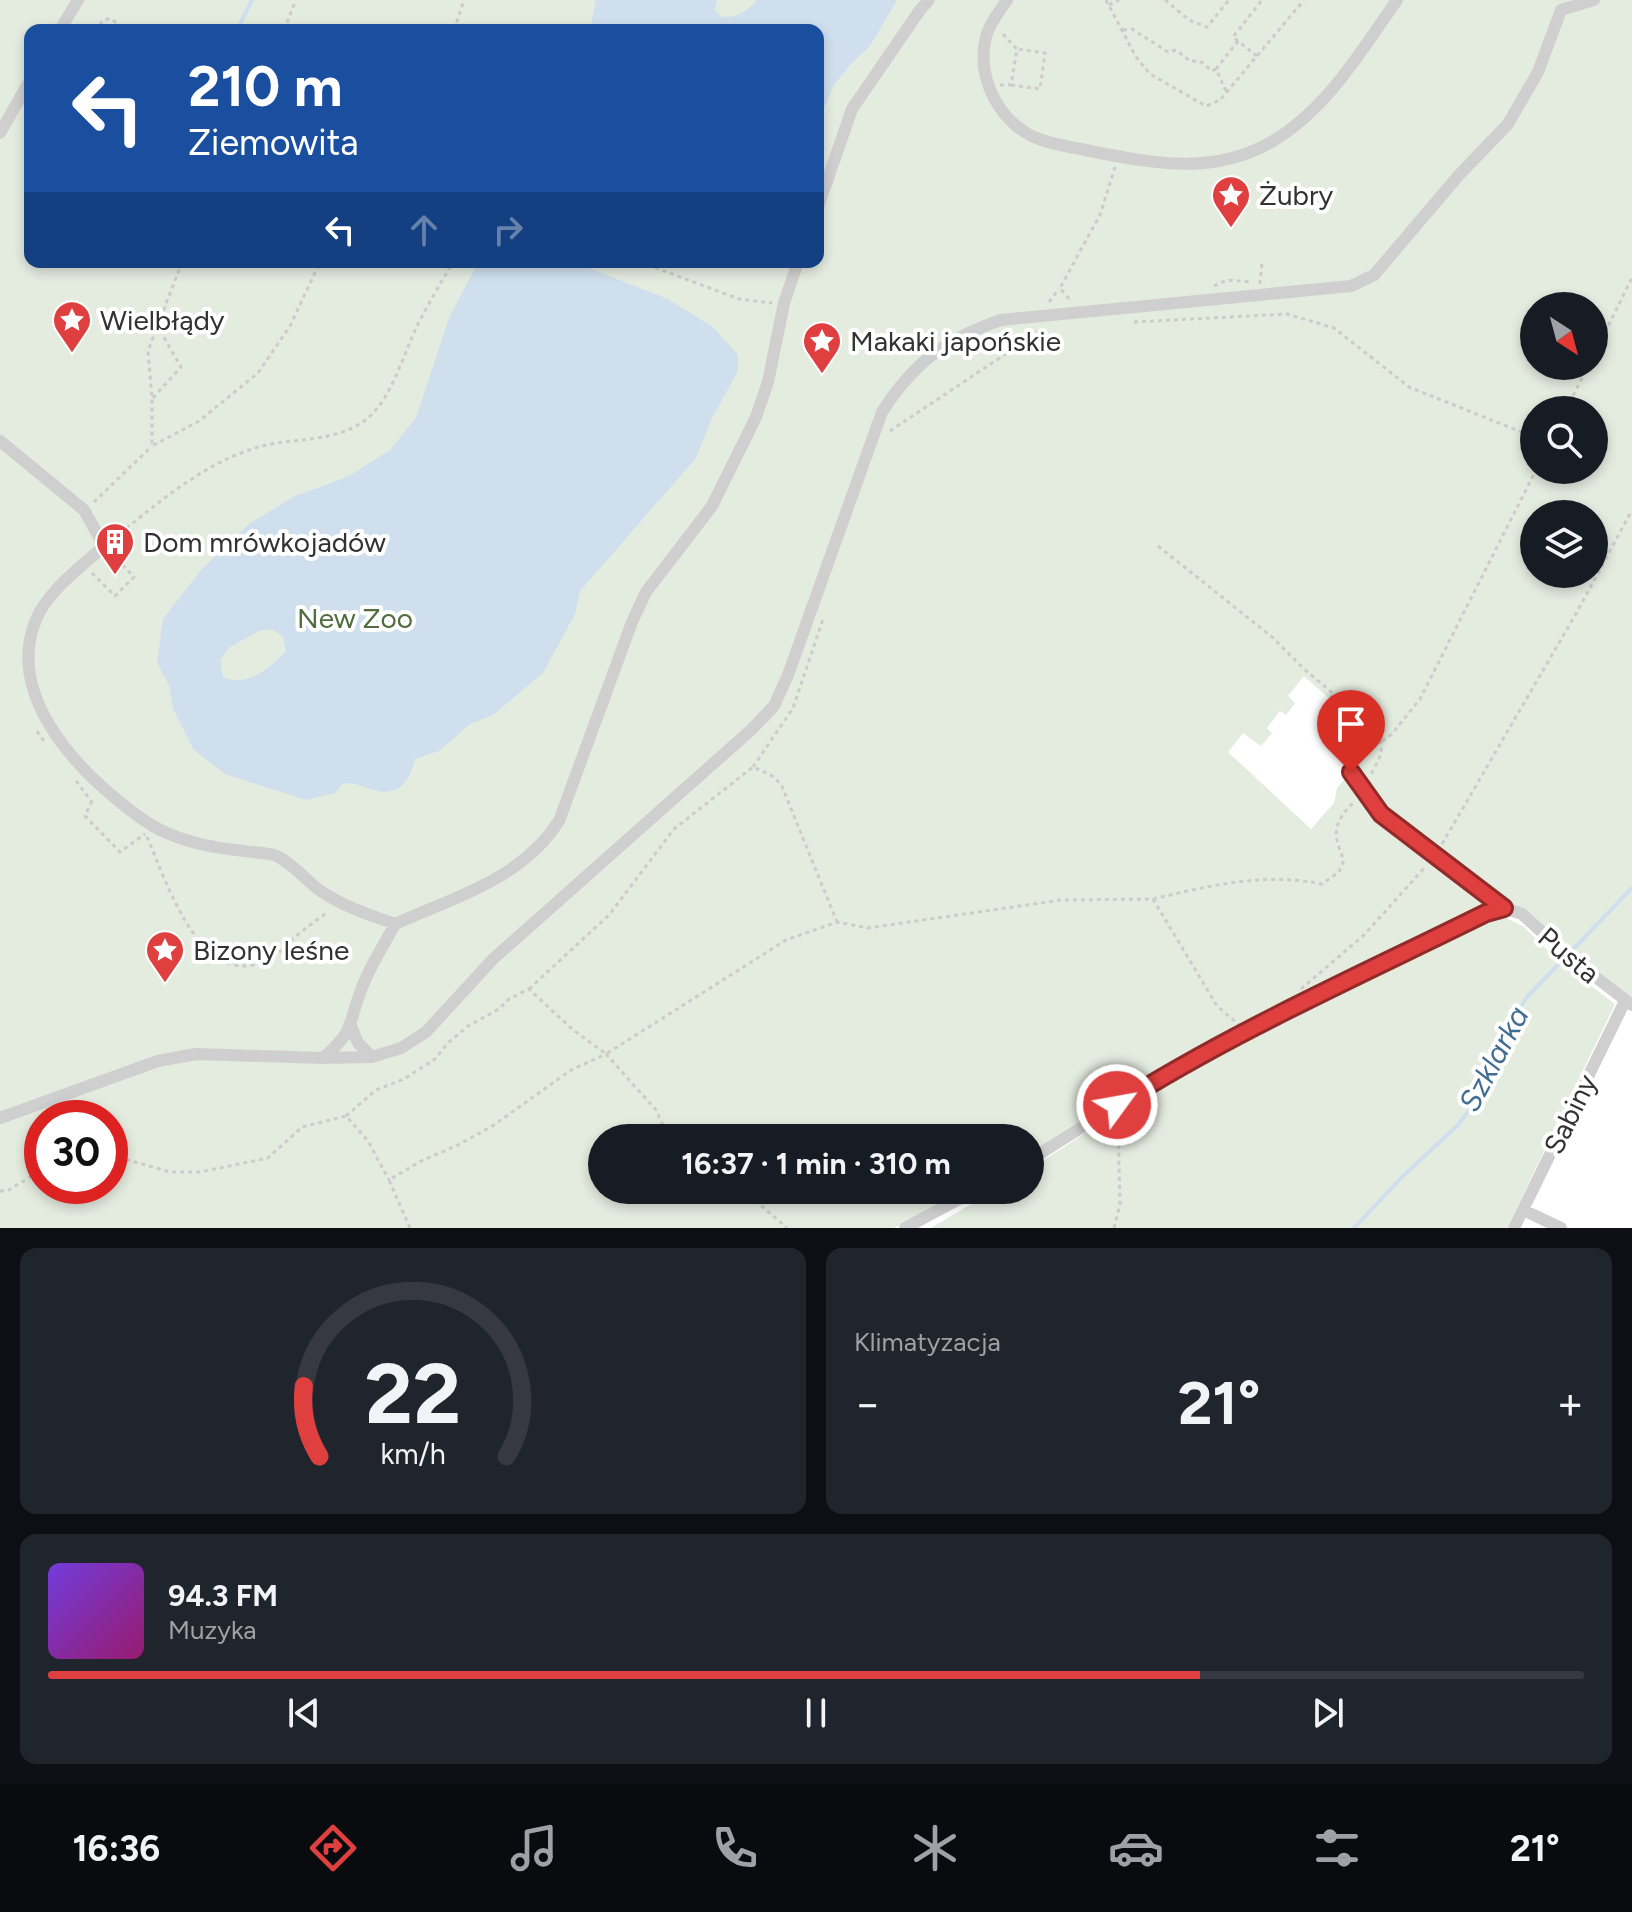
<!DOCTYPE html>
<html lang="pl">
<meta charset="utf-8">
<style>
body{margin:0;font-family:Figtree,sans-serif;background:#20242c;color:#f1f3f6;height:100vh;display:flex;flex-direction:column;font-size:30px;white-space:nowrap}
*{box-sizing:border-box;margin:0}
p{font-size:26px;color:#9ea1a6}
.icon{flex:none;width:44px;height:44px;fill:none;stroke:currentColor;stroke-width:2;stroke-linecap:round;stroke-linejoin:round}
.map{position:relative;height:1228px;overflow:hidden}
.sheet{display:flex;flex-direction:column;gap:20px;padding:20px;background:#0d0f14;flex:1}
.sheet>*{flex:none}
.top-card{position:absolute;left:24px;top:24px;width:800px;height:244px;border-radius:16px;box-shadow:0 4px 12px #0003;background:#1a4fa0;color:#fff;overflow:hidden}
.needle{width:52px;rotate:144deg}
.fabs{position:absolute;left:1520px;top:292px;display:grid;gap:16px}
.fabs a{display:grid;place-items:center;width:88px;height:88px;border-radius:50%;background:#171b24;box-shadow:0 4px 12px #0003;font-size:40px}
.speed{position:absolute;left:24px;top:1100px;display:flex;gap:16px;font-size:40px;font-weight:700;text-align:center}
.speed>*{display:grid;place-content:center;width:104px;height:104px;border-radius:50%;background:#171b24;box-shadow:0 4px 12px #0003;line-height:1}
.speed .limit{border:12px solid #d22;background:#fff;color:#111}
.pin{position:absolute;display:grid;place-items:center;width:68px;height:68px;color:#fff;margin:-82px -34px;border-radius:50% 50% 50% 0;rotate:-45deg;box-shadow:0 0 8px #0007}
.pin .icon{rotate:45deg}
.me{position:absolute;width:88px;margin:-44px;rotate:58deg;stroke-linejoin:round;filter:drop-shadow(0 0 6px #0008)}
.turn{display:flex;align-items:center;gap:28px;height:168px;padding:0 32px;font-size:36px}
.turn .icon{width:104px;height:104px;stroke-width:2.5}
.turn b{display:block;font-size:56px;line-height:68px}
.lanes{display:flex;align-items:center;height:76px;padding:0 32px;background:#0003;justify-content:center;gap:40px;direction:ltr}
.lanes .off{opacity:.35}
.big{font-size:60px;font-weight:700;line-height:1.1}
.sheet .tile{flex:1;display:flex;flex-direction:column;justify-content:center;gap:12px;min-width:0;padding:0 28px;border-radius:16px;background:#20242c}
.sheet .dial{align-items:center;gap:0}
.dial svg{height:208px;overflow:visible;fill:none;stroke:#363941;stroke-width:7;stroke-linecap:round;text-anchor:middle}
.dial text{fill:#f1f3f6;stroke:none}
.song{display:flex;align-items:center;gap:24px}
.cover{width:96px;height:96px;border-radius:12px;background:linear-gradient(135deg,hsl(260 70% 55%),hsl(320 70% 35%))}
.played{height:8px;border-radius:4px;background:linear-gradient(90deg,#df403f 75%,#363941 75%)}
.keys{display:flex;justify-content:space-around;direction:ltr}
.heat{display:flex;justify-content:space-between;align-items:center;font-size:44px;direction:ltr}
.sheet .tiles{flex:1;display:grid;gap:20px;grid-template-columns:1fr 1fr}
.tile:last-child{grid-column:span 2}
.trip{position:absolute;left:588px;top:1124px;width:456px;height:80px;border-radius:40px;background:#171b24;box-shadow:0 4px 12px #0003;font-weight:700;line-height:80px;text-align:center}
.dock{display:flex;height:128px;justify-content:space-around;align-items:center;background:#090b0e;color:#9ea1a6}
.dock .icon{width:56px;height:56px}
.dock .current{color:#df403f}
.dock b{font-size:36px;color:#f1f3f6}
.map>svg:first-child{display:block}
.green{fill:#e4ebdf;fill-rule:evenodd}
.water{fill:#cfdfed;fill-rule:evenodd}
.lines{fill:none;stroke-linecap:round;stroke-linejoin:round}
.stream{stroke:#cfdfed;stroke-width:4}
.path{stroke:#ccc;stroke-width:3;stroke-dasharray:4 4;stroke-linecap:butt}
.street{stroke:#cfcfcf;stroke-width:12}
.route-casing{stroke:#912a29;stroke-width:20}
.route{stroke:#df403f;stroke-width:14}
.labels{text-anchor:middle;stroke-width:8;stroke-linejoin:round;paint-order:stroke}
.poi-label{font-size:28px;fill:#323232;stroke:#fff;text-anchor:start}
.park-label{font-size:28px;fill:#526d40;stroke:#fff}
.street-label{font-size:28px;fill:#323232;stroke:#fff}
.water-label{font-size:30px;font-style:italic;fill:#426d93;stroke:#fff}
</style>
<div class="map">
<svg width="1632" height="1228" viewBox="0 0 1632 1228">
<rect width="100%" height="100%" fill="#fff"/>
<path class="green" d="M 0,0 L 1632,0 L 1632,998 L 1570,951 L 1532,915 L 1517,906 L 1314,992 L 1168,1068 L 1030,1154 L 1030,1138 L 602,1138 L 602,1190 L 965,1190 L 894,1228 L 0,1228 ZM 30,30 L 818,30 L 818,262 L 30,262 ZM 1534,306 L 1594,306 L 1594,366 L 1534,366 ZM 1534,410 L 1594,410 L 1594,470 L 1534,470 ZM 1534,514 L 1594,514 L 1594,574 L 1534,574 ZM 1304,676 L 1377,741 L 1337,788 L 1334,803 L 1311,829 L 1228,752 L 1243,733 L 1261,746 L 1272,733 L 1267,728 L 1280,711 L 1286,715 L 1295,703 L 1288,696 ZM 42,1118 L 110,1118 L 110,1186 L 42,1186 Z
M 1501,916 L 1523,926 L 1561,963 L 1615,1004 L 1507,1228 L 931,1228 L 995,1190 L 1030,1190 L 1030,1169 L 1101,1123 L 1243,1040 L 1479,923 Z"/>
<path class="water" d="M 596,0 L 717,0 L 715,10 L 722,17 C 738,17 746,12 757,0 L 897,0 L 870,46 L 850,65 L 833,86 L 818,123 L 818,30 L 590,30 Z
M 478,262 L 573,262 L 668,299 L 713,327 L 738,355 L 738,371 L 712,418 L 696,458 L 580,591 L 575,614 L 543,673 L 493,715 L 470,724 L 439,751 L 415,759 C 409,781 401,797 374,790 C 361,787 356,781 342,784 L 335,793 L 306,800 L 225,774 L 193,749 L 173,709 L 169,685 L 157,663 L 163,619 L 201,570 L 249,524 L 293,497 L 349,476 L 390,450 L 416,418 L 449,318 ZM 261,630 L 274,630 L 283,637 L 286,651 C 270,668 247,688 223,677 L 220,660 L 230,647 Z"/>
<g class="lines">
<path class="stream" d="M 237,30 L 252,0
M 1354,1228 L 1403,1176 L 1457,1126 L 1475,1103 L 1512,1021 L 1527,997 L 1632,888"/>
<path class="path" d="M 1106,0 L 1136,57 L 1150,74 L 1206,106 L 1220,100 L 1304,0
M 1165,0 L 1189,20 L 1207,27 L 1229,0
M 1109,5 L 1119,0
M 94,30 L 105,19 L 112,19 L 123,30
M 284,30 L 296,0
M 454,30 L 464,0
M 1123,30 L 1132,29 L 1168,52 L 1176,50 L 1190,61 L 1200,61 L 1212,71 L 1216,69
M 1257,56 L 1233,37 L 1262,0
M 1000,85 L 1011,85 L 1017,49 L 1000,31
M 1011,85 L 1040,89 L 1045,53 L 1018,49
M 1226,91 L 1216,69 L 1238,41
M 182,262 L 148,351 L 152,398 L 152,446 L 199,421 L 258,373 L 290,326 L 320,262
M 640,262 L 739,299 L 772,303
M 1260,284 L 1262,263
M 1214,286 L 1227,280 L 1252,282
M 1069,299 L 1060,288 L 1100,215 L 1115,167
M 1049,302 L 1059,289
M 1134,322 L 1287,314 L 1334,328 L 1409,387 L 1534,437
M 1594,354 L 1632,278
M 153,398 L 181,367 L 158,327
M 1566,410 L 1588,366
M 890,431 L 1043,329
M 94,502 L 152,446
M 114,538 C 157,504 200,466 252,449 C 289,436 337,445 369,417 C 393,395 403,355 417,326 C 428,304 441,283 453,262
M 1158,546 L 1272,637 L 1303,668 L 1375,729 C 1387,749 1380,757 1370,776
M 92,573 L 115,596 L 134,577 L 112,554
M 37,731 L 46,744
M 1382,741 L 1392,734 L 1420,699 L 1536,470
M 753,767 L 793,708 L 823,619
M 76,781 L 92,802
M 92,801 L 85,816 L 120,852 L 145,834
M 147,837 C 168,885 204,1002 276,955 C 281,952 285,946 289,942 C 302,931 315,921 328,912
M 1442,844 L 1577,612 L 1632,510
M 1153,899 C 1208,886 1265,872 1322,884 L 1339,872 L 1344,860 C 1332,834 1333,822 1355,801
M 529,989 L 609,915 L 674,829 L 753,767 L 771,775 L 781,784 L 837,922
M 1301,989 L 1364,935 L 1426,866
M 346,1116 L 376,1090 L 404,1079 L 435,1059 L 448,1043 L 468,1026 L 499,1009 L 509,999 L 529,989 L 572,1029 L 606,1054 L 786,940 L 837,922 L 868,928 L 1061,900 L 1153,899 L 1217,1006 L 1239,1025
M 110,1158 L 128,1160 L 170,1172 L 200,1172 L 268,1158 L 302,1127 L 346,1116 L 368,1141 L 389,1180
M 743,1190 L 787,1228
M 0,1191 L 7,1191 L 42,1170
M 410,1228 L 389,1180 L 421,1161 L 458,1145 L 494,1125 L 571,1070 L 606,1054 L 656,1110 L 667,1134 L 673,1138
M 1114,1228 L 1120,1204 L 1118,1120"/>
<path class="street" d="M 1007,0 C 999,12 989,24 986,37 C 975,78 1001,127 1042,140 C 1059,146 1078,148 1095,152 C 1157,164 1216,175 1273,141 C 1328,108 1361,51 1397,0
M 60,30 L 78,0
M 0,133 L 30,80
M 818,207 L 852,109 L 920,10 L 929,0
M 0,441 L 84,510 L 104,546 C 81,567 46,592 35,622 C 8,693 70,762 121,803 C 135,814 150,826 167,833 C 192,844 217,848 244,851 C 253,853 265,852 274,855 C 291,861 307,882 322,892 C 345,907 370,915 395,924 C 455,897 522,879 559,821 L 632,622 L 646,592 L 712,506 L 756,417 L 768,382 L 784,303 L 798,262
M 1351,772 L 1381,814 L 1504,908 L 1522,914 L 1568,956 L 1632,1005
M 395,924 C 383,947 368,969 360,993 C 347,1028 354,1031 323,1058 L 372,1057 L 401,1048 L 426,1032 L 493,959 L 751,730 L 774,706 L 788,675 L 882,412 C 914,362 946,339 1001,320 L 1351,286 L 1374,275 L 1459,175 L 1508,124 L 1538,72 L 1561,10 L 1594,0
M 351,1026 L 358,1043 L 372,1057
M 0,1118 L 158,1061 L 196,1054 L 323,1058
M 1030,1160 L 1147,1086 L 1277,1017 L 1486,913 L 1504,908
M 1523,1210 L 1561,1228
M 905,1228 L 976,1190
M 1514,1228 L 1625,1001"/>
</g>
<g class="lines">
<g class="route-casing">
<path id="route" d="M 1117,1105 C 1234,1031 1363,974 1486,913 L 1504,908 L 1381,814 L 1351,772"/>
</g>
<use href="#route" class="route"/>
</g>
<defs>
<g id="sight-pin" transform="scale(2)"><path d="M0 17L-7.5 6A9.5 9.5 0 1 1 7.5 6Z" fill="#df403f" stroke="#fff"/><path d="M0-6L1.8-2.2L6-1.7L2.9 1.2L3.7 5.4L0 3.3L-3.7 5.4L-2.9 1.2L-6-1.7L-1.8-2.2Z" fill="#fff"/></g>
<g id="building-pin" transform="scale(2)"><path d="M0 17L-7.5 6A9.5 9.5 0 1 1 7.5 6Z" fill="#df403f" stroke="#fff"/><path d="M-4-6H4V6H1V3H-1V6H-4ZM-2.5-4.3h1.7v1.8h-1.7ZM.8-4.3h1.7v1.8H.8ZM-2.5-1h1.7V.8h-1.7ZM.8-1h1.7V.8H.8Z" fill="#fff"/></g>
</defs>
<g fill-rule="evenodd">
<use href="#sight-pin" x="1231" y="195"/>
<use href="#sight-pin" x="72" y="320"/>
<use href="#sight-pin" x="822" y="341"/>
<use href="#building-pin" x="115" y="542"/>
<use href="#sight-pin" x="165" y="950"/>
</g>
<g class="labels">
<g class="poi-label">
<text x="1259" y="205">Żubry</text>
<text x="100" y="330">Wielbłądy</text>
<text x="850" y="351">Makaki japońskie</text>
<text x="143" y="552">Dom mrówkojadów</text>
<text x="193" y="960">Bizony leśne</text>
</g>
<g class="park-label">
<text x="355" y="628">New Zoo</text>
</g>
<g class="street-label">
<text transform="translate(1569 955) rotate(40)" y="10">Pusta</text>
<text transform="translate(1570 1114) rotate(-64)" y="10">Sabiny</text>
</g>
<g class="water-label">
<text transform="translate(1494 1059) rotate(-62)" y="10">Szklarka</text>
</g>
</g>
</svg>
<div class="fabs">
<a><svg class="needle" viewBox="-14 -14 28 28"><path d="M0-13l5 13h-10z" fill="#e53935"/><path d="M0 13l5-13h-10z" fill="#9ea1a6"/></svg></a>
<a><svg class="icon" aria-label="search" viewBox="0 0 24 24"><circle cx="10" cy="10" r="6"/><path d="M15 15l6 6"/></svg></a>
<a><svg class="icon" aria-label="layers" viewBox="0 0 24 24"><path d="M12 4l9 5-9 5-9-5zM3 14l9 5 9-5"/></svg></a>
</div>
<div class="speed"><div class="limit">30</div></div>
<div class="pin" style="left:1351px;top:772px;background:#d93025"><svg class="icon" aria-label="arrive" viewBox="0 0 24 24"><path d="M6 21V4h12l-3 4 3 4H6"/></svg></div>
<svg class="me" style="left:1117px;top:1105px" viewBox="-20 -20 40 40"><circle r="17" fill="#df403f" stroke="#fff" stroke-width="3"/><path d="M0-11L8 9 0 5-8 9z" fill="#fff"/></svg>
<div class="trip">16:37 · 1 min · 310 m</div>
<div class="top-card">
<div class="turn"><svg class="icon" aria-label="left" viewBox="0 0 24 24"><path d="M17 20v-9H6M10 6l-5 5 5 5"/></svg><div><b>210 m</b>Ziemowita</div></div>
<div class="lanes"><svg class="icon" aria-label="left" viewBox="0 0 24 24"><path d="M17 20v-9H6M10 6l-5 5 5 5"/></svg><svg class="icon off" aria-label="ahead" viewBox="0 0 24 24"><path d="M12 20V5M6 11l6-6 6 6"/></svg><svg class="icon off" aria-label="right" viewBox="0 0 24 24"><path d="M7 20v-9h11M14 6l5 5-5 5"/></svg></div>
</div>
</div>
<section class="sheet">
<div class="tiles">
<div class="tile dial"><svg viewBox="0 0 100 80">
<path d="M14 69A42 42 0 1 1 86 69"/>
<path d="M14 69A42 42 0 0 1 8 42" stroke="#df403f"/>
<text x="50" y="56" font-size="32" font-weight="700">22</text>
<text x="50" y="72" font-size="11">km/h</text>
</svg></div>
<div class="tile"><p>Klimatyzacja</p>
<div class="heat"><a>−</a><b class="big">21°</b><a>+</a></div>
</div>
<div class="tile">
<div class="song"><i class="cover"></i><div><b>94.3 FM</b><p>Muzyka</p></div></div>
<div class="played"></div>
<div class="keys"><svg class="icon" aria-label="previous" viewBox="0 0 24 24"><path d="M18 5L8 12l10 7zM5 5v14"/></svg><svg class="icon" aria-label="pause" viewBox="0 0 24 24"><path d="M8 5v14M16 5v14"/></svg><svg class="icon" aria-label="next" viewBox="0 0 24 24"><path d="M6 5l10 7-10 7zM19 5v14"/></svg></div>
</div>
</div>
</section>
<nav class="dock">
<b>16:36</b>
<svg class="icon current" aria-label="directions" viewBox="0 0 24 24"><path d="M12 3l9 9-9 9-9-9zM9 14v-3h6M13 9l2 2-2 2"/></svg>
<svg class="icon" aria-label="music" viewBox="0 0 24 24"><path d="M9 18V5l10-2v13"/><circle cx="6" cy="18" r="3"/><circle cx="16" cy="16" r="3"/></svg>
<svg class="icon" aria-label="phone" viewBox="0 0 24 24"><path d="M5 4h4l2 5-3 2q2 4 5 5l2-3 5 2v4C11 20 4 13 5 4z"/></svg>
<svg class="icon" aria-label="climate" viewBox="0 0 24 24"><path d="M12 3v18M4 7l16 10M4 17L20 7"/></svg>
<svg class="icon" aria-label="car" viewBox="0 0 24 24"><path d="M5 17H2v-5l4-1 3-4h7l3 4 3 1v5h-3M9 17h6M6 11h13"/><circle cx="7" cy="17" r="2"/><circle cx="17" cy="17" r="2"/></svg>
<svg class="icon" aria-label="filters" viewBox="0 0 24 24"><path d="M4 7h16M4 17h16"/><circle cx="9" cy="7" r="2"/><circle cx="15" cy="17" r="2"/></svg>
<b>21°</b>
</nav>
